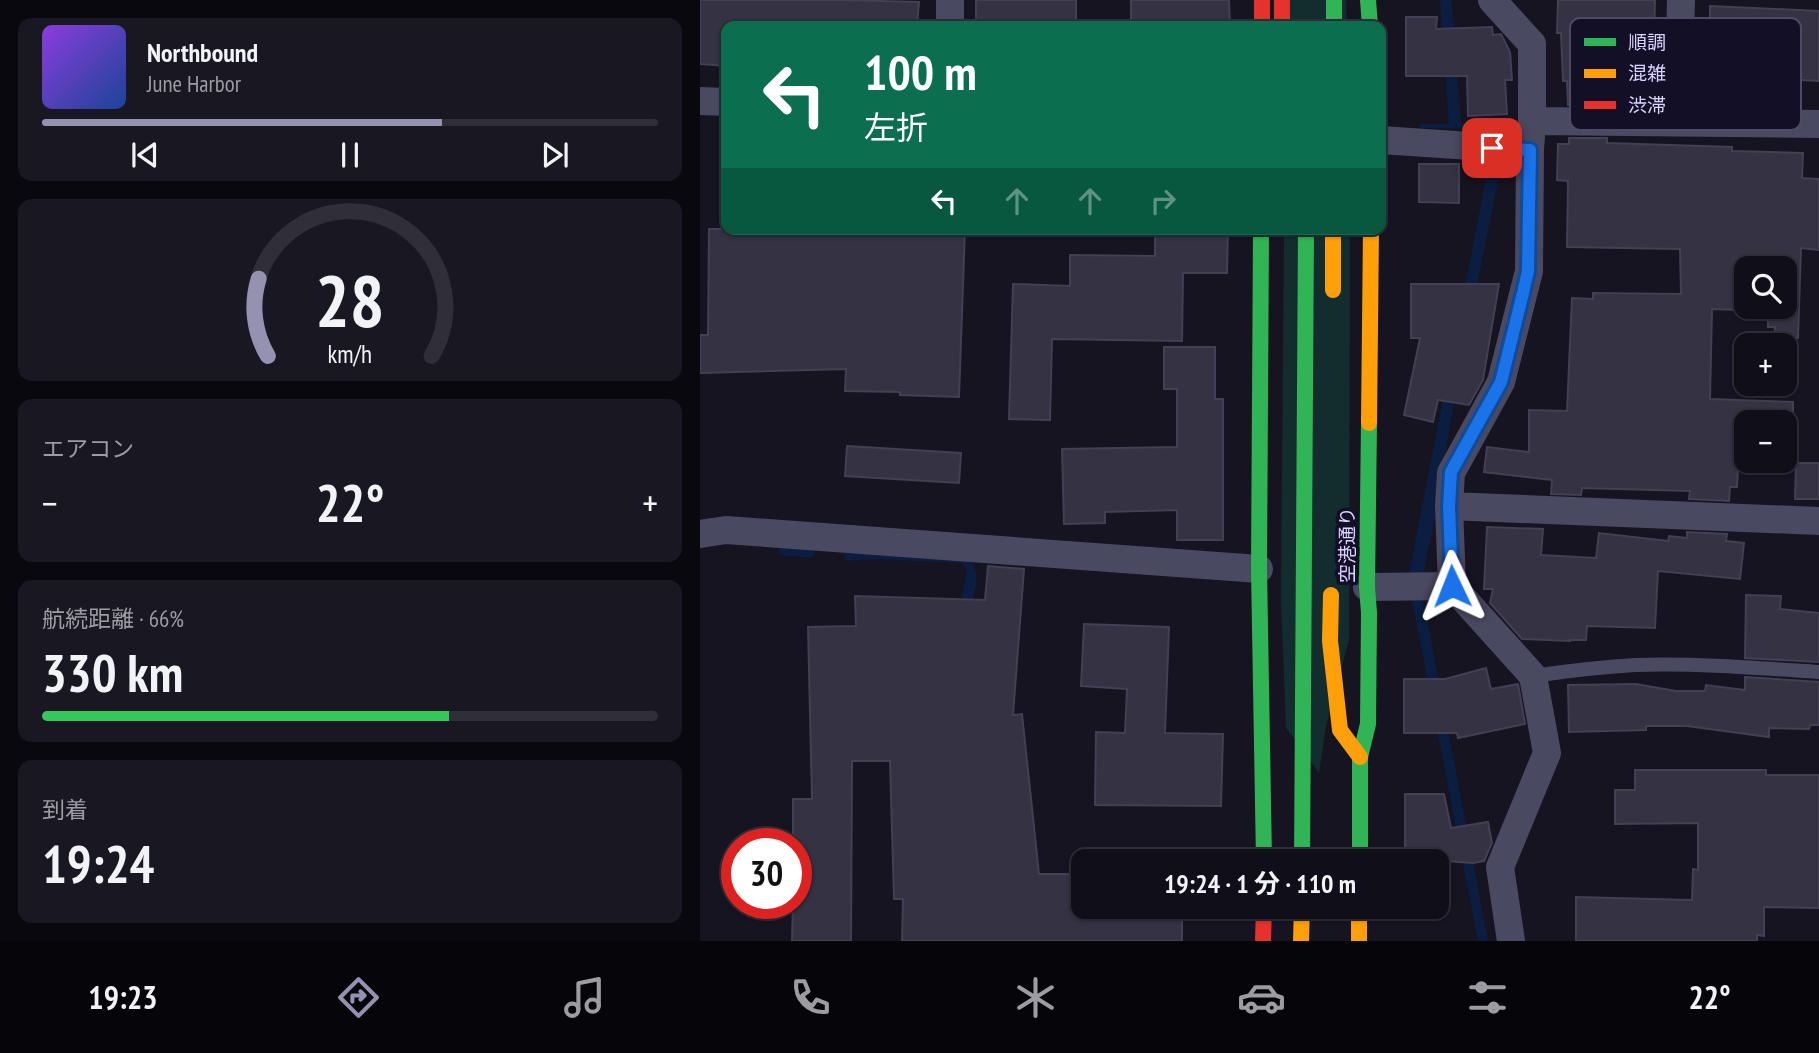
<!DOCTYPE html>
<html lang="ja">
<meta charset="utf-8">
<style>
body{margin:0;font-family:"PT Sans Narrow","Noto Sans JP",sans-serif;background:#191822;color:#f1f3f6;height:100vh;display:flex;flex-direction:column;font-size:26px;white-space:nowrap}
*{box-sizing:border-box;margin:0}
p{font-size:23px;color:#9c9ca2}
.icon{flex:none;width:38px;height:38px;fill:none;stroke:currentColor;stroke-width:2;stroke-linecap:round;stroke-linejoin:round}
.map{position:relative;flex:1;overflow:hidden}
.side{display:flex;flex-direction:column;gap:18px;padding:18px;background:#09080e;width:700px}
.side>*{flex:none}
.top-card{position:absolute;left:21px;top:21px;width:665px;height:214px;border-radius:14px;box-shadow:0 2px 5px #0004,0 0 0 2px #302f38;background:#0b6e4f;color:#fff;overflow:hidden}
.tools{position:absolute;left:1034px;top:256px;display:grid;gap:14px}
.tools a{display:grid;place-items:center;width:63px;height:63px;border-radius:14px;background:#100f19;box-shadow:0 2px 5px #0004,0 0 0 2px #302f38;font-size:35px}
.speed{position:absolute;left:21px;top:828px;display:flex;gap:14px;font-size:35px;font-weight:700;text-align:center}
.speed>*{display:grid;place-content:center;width:91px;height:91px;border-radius:50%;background:#100f19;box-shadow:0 2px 5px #0004,0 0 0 2px #302f38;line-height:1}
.speed .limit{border:10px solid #d22;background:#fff;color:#111}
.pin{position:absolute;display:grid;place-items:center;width:60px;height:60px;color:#fff;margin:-30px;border-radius:14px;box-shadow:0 4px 10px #0006}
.me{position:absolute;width:77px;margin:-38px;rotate:358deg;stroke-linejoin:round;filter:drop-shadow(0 0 5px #0008)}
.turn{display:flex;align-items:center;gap:24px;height:147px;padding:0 28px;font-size:32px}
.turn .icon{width:91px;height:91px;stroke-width:2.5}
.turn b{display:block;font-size:49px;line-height:60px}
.lanes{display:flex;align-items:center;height:66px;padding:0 28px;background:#0003;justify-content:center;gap:35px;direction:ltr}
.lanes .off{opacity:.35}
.big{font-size:52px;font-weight:700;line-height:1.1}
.side .widget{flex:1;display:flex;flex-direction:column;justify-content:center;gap:10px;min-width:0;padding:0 24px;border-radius:14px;background:#191822}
.side .dial{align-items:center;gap:0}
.dial svg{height:182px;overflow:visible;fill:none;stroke:#302f38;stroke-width:7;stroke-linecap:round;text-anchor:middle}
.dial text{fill:#f1f3f6;stroke:none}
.song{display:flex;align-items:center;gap:21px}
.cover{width:84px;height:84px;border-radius:10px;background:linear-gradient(135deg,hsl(270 70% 55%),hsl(220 70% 35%))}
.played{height:7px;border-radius:4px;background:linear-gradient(90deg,#9591b1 65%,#302f38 65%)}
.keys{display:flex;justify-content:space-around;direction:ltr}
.heat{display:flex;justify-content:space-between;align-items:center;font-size:38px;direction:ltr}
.charge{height:10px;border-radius:5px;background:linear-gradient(90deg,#34c759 66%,#302f38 0)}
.trip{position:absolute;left:371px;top:849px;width:378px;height:70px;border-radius:14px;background:#100f19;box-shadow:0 2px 5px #0004,0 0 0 2px #302f38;font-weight:700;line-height:70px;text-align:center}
.dock{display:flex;height:112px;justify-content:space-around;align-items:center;background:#06060a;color:#9c9ca2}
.dock .icon{width:49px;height:49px}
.dock .active{color:#9591b1}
.dock b{font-size:32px;color:#f1f3f6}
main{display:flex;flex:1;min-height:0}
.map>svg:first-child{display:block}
.green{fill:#132c2d}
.water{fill:#0b1e41}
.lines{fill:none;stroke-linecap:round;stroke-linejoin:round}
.stream{stroke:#0b1e41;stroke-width:9}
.building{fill:#343243;stroke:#433f54;stroke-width:2;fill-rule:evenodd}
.lane{stroke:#4a4962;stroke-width:14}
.street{stroke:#4a4962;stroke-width:28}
.fast{stroke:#30b455;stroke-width:16}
.slow{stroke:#ff9f0a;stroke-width:16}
.jam{stroke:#e5322d;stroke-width:16}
.route-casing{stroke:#114b97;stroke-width:18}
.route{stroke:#1a73e8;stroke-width:12}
.labels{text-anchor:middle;stroke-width:7;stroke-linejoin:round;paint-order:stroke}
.street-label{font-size:19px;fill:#d9d4ff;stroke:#130f26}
.key{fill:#130f26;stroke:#4e4a67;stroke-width:2}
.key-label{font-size:19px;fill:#d9d4ff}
</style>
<main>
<section class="side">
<div class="widget">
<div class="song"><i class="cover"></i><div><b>Northbound</b><p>June Harbor</p></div></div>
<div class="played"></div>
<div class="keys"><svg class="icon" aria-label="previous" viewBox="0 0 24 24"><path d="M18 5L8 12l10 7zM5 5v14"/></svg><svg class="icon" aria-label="pause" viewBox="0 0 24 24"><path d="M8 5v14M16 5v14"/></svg><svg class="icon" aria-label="next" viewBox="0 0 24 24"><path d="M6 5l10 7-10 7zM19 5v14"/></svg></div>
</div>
<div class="widget dial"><svg viewBox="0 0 100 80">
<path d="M14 69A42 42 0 1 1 86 69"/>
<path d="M14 69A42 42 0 0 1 10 35" stroke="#9591b1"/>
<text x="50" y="56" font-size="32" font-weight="700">28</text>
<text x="50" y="72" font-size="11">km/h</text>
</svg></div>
<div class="widget"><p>エアコン</p>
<div class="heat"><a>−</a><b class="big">22°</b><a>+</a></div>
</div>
<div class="widget"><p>航続距離 · 66%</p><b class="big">330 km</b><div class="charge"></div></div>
<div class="widget"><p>到着</p><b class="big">19:24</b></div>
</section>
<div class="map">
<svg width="1119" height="941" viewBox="0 0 1119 941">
<rect width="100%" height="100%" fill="#161421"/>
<path class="green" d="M 586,0 L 646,0 L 647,26 L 585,26 Z
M 584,229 L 650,229 L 649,640 L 626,726 L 619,773 L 586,728 L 581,600 Z"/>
<path class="water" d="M 740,0 L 751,0 L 752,6 L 761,123 L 803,123 L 800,171 C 778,283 753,395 737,508 C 732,538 721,567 723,598 L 788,941 L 778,941 L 708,579 L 788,168 L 789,134 L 787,129 L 720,128 L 720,124 L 749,124 Z
M 145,552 L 269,555 L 276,573 L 276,585 L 266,627 L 258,617 L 267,569 L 261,563 L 177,559 L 145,561 Z"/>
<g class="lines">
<path class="stream" d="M 83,551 L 110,553"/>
</g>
<path class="building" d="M 0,0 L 143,0 L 219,2 L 217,26 L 26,26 L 26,66 L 0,64 Z
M 276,0 L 376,0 L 376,26 L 276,26 Z
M 431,0 L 529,0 L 530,26 L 431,26 Z
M 858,0 L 955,0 L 954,36 L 903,35 L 906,105 L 868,105 L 867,81 L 863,81 L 861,33 L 857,33 Z
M 1010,6 L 1119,11 L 1119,81 L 1070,78 L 1006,78 L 1007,24 L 1010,24 Z
M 706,17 L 737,17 L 736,29 L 792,27 L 793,35 L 801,34 L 810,52 L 812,80 L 805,80 L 807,114 L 768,116 L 767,76 L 706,76 Z
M 869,138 L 907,138 L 907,143 L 1032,147 L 1032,151 L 1103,153 L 1102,178 L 1119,179 L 1119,250 L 1101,248 L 1098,338 L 1074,337 L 1075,327 L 1068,327 L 1068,311 L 1012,309 L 1010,399 L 1093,402 L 1093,422 L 1046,422 L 1046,450 L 1039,450 L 1037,487 L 1030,487 L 1029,501 L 989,499 L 990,491 L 882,488 L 881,495 L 851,494 L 852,480 L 784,472 L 787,447 L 829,452 L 829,410 L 867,411 L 872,298 L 893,299 L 893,293 L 981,294 L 980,249 L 867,247 L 868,181 L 857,180 L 858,144 L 869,144 ZM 1046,268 L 1085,268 L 1085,306 L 1046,306 Z
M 719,164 L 759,164 L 759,203 L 719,202 Z
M 9,229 L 265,229 L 259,397 L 200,395 L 200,392 L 145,391 L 146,369 L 0,373 L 0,335 L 8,335 Z
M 455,229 L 528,229 L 527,273 L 483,273 L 482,341 L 352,339 L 350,420 L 309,419 L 313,284 L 370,286 L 370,255 L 455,256 Z
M 711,284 L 799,284 L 783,380 L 769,405 L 738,400 L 733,422 L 704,415 L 720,338 L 711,338 Z
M 464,347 L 515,347 L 515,399 L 523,399 L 523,540 L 477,540 L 477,510 L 405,512 L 405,523 L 364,524 L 362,449 L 477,447 L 477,389 L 464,389 Z
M 147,446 L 261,453 L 259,483 L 145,476 Z
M 1096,463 L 1119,463 L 1119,499 L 1095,499 Z
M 787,527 L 843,529 L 841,555 L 896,558 L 899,533 L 968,541 L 969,536 L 987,538 L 987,532 L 1027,534 L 1026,541 L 1044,543 L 1040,579 L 958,571 L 955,628 L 887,626 L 886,640 L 870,640 L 870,641 L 822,639 L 790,603 L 793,589 L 784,589 Z
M 288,566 L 324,569 L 313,715 L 322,714 L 339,874 L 383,874 L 383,906 L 482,906 L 482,941 L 202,941 L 203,899 L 194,899 L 190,761 L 152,761 L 151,941 L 92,941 L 93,903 L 96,903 L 96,844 L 93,844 L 93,799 L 112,799 L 108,627 L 156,626 L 155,596 L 285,600 Z
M 1046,595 L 1081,596 L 1080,609 L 1119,613 L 1119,662 L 1045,658 Z
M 384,624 L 469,627 L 465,733 L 523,734 L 521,806 L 395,805 L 396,732 L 425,733 L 427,689 L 381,686 Z
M 786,668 L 791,689 L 818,684 L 825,724 L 758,738 L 757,733 L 704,733 L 704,679 L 745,679 Z
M 1045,677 L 1119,682 L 1119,725 L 1110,725 L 1109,729 L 1069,728 L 1069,737 L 987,726 L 946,726 L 946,730 L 869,732 L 868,685 L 936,684 L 976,691 L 1005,691 L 1006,685 L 1045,690 Z
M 935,770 L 1066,770 L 1066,775 L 1119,775 L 1119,908 L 1064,907 L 1064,936 L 1057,935 L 1057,941 L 876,941 L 876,897 L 992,900 L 993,869 L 998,870 L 998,823 L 915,824 L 915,790 L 935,790 Z
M 705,794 L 744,794 L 751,828 L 788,822 L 792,843 L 784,861 L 773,863 L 705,858 Z"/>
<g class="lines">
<path class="lane" d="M 833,676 C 867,671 901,667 935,665 C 996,663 1058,668 1119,672"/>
<path class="street" d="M 792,0 L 832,44 L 832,121 L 830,150 L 829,271 L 801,382 L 751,473 L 749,506 L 752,586 L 833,676 L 847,753 L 800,867 L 811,941
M 250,26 L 250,0
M 0,101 L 26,102
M 832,121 L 1119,124
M 978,122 L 981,0
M 681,140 L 830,150
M 749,506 L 1119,521
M 0,534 L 26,530 L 559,569
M 667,587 L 752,586"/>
<path class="fast" d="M 634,0 L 634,26
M 668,0 L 670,26
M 561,229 L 559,569 L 564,861
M 602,861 L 606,229
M 660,861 L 660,757 L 668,724 L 669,613 L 667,587 L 669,423"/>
<path class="slow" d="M 633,229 L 633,290
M 669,423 L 671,229
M 631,595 L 630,641 L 640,730 L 660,757
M 659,906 L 659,941
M 601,941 L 602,906"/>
<path class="jam" d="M 562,0 L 562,26
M 582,0 L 582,26
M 563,941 L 564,906"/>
</g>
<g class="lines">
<g class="route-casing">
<path id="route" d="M 752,586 L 749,506 L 751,472 L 801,382 L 823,293 L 828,271 L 830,150 L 792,148"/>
</g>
<use href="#route" class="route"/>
</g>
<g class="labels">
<g class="street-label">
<text transform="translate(647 545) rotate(-90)" y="7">空港通り</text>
</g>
</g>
<rect x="870" y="18" width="231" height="112" rx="10" class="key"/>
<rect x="884" y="38" width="32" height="8" fill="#30b455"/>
<rect x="884" y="69" width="32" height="9" fill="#ff9f0a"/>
<rect x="884" y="101" width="32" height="8" fill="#e5322d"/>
<g class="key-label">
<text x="928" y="49">順調</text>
<text x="928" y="80">混雑</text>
<text x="928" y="112">渋滞</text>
</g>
</svg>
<div class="tools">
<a><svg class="icon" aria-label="search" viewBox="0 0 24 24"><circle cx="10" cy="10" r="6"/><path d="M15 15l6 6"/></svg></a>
<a>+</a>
<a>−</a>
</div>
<div class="speed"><div class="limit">30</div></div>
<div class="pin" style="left:792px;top:148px;background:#d93025"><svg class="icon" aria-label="arrive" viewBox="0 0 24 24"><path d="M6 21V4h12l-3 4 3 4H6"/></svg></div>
<svg class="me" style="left:752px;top:586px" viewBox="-20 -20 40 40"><path d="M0-17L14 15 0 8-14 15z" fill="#1a73e8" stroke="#fff" stroke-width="4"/></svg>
<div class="trip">19:24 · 1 分 · 110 m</div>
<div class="top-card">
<div class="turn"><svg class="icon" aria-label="left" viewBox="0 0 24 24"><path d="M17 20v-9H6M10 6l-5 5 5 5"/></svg><div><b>100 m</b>左折</div></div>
<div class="lanes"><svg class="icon" aria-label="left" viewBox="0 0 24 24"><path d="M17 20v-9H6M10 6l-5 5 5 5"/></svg><svg class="icon off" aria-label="ahead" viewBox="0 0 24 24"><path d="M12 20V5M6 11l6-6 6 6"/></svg><svg class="icon off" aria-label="ahead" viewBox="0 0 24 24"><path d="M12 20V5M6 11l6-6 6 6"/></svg><svg class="icon off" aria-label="right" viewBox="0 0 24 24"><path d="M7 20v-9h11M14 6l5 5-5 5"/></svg></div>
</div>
</div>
</main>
<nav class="dock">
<b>19:23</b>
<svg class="icon active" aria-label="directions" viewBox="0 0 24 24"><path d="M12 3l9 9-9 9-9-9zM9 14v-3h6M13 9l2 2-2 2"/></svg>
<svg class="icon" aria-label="music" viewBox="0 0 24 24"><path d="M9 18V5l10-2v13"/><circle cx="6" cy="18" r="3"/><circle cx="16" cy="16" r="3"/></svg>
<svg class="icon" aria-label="phone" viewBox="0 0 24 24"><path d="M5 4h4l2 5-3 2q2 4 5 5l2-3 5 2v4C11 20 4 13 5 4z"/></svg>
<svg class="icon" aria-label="climate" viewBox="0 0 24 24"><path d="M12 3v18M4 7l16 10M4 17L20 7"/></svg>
<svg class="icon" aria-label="car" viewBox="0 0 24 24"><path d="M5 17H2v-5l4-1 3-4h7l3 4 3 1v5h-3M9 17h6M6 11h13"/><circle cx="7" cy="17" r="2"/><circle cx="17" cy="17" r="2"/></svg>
<svg class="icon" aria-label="filters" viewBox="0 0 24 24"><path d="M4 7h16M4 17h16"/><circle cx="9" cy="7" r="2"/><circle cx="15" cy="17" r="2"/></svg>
<b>22°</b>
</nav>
